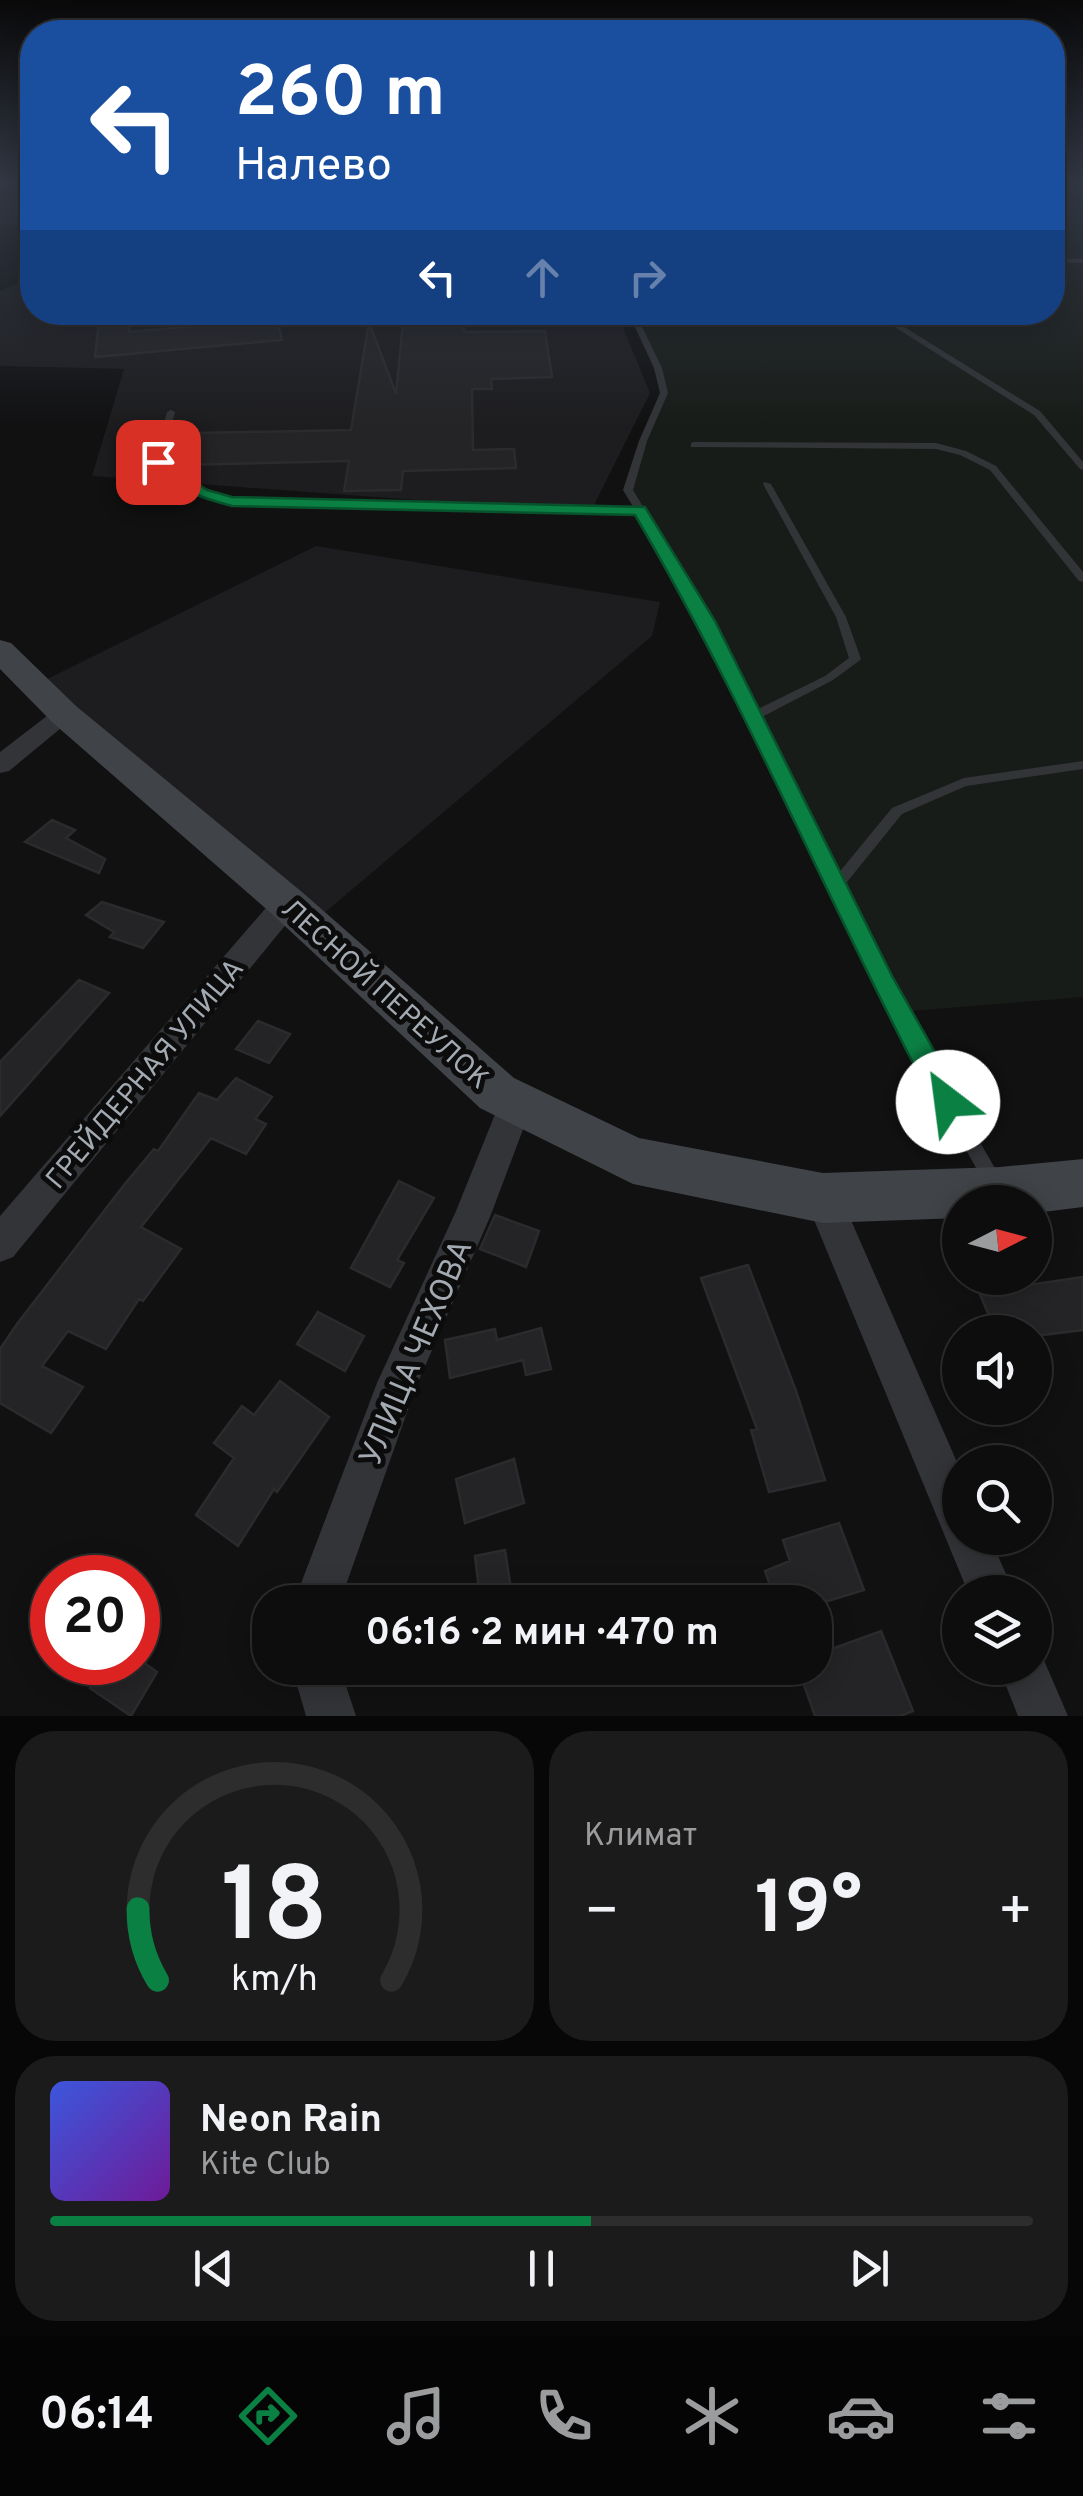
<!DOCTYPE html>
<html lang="ru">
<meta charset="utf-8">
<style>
body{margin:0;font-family:Overpass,sans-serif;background:#1b1b1c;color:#f1f3f6;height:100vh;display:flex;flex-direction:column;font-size:38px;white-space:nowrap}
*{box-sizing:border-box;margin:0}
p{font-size:32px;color:#9a9c9e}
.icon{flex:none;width:55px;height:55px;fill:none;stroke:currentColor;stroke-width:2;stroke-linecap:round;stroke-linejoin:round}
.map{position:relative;height:1716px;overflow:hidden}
.sheet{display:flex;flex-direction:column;gap:15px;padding:15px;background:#070708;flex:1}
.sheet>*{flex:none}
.banner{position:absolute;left:20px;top:20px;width:1045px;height:305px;border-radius:40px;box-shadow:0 5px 25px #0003,0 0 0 2px #2d2d2e;background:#1a4fa0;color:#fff;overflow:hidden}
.needle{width:65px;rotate:84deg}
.tools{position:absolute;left:942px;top:1185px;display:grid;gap:20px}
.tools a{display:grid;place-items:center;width:110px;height:110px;border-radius:50%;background:#0d0d0e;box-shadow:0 5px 25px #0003,0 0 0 2px #2d2d2e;font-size:50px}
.speed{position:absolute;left:30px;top:1555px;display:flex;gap:20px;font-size:50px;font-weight:700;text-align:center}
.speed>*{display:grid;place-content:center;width:130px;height:130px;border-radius:50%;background:#0d0d0e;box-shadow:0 5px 25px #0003,0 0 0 2px #2d2d2e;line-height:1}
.speed .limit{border:15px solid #d22;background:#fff;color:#111}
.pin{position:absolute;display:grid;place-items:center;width:85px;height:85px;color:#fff;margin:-42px;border-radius:20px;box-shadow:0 5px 15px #0006}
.me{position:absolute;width:110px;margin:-55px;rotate:330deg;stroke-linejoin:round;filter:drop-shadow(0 0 8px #0008)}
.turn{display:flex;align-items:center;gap:35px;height:210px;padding:0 50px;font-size:45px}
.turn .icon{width:130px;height:130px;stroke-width:2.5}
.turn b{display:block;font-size:70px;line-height:85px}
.lanes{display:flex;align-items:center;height:95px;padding:0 50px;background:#0003;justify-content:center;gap:50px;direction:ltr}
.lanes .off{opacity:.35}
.big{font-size:75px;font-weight:700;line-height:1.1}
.sheet .tile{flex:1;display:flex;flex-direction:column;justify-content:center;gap:15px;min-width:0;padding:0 35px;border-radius:40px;background:#1b1b1c}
.sheet .dial{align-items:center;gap:0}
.dial svg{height:260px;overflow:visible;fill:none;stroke:#2d2d2e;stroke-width:7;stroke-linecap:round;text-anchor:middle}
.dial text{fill:#f1f3f6;stroke:none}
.song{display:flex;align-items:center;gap:30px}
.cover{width:120px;height:120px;border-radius:15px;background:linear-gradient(135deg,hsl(230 70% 55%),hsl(280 70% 35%))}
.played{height:10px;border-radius:5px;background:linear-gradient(90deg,#0b8043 55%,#2d2d2e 55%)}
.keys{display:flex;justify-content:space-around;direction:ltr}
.heat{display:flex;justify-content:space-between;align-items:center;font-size:55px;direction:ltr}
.sheet .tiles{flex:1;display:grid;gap:15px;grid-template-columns:1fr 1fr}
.tile:last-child{grid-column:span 2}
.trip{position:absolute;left:252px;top:1585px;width:580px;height:100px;border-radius:40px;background:#0d0d0e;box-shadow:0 5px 25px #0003,0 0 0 2px #2d2d2e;font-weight:700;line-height:100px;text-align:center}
.tabs{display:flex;height:160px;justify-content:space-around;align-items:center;background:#050506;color:#9a9c9e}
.tabs .icon{width:70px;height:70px}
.tabs .selected{color:#0b8043}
.tabs b{font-size:45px;color:#f1f3f6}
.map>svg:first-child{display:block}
.built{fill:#1d1d1f}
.green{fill:#181c18}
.building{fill:#242426;stroke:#2b2b2e;stroke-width:2.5}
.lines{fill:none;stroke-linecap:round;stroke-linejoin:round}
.lane{fill:#323437;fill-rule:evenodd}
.street{fill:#323437;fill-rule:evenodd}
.secondary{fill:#404347;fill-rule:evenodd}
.route{fill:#0b8043;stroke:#07532c;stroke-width:2.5}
.labels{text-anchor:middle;stroke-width:10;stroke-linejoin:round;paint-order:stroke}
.street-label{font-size:28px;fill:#a3aab2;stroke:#0c0c0d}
.near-street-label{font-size:32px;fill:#a3aab2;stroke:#0c0c0d}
</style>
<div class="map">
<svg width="1083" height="1716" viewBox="0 0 1083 1716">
<rect width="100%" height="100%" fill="#111112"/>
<path class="built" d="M 32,278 L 32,312 L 617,313 L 650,393 L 590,513 L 92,476 L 124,369 L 0,366 L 0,291 Z
M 316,546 L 660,602 L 652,636 L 310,925 L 35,685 Z"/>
<path class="green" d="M 1053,185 L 1083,185 L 1083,997 L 897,1012 L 707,621 L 628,490 L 664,393 L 658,368 L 631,313 L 1052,312 Z
M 32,190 L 32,226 L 0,226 L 0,196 Z"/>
<path class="building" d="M 100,312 L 130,312 L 129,332 L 277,319 L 282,340 L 95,357 Z
M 404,312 L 464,312 L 464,332 L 545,331 L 552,377 L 491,379 L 492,389 L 472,389 L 473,450 L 514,449 L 516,468 L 403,471 L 401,490 L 344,491 L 349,461 L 183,465 L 196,433 L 351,430 L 369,322 L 396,394 Z
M 52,820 L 75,830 L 66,838 L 105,859 L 99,873 L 25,842 Z
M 102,902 L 164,922 L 143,948 L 110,937 L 114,932 L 86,915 Z
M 79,980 L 109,993 L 0,1116 L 0,1062 Z
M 258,1021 L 290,1034 L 269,1063 L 236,1049 Z
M 236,1078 L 272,1097 L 255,1119 L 266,1124 L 246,1154 L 211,1138 L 141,1227 L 181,1249 L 143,1301 L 139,1299 L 106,1349 L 68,1331 L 42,1366 L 83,1387 L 51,1433 L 0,1403 L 0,1349 L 17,1324 L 124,1185 L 154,1149 L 158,1151 L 199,1093 L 217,1100 Z
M 399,1181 L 434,1198 L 397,1260 L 404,1263 L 390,1287 L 351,1268 Z
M 495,1215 L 539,1231 L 526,1267 L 480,1249 Z
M 748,1265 L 796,1391 L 825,1480 L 769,1492 L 751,1430 L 757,1429 L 701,1278 Z
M 1083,1277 L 1083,1330 L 1035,1336 L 1035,1332 L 996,1332 L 979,1292 Z
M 318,1312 L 364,1336 L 345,1371 L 297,1344 Z
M 541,1328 L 551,1369 L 526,1375 L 523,1360 L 450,1378 L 445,1340 L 495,1329 L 497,1340 Z
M 280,1381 L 329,1417 L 277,1492 L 274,1489 L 238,1546 L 196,1515 L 234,1458 L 214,1443 L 242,1406 L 254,1415 Z
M 514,1459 L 524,1503 L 465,1523 L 456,1479 Z
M 839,1523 L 864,1590 L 815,1605 L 805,1586 L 774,1597 L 765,1571 L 790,1561 L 783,1540 Z
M 505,1550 L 510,1583 L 479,1590 L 475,1556 Z
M 881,1631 L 913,1711 L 900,1716 L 815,1716 L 798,1668 L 815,1668 L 815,1655 Z
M 105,1662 L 143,1662 L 157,1672 L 131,1716 L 90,1688 Z"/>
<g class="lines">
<path class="lane" d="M 1052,258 L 1083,259 L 1083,263 L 1052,262 Z
M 628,312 L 635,312 L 662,368 L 668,393 L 647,441 L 633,490 L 712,621 L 756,710 L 825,676 L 849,658 L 836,617 L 763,484 L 764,482 L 771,484 L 846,617 L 861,659 L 859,661 L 833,680 L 760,718 L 837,875 L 892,808 L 964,778 L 1083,761 L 1083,769 L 966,786 L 902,814 L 843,887 L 903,1008 L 1000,1177 L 1003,1183 L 1000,1189 L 994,1191 L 988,1189 L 891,1017 L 750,721 L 745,718 L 747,715 L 702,621 L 638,514 L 232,504 C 202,496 174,487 154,462 L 167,412 L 171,410 L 175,412 L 162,462 L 185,480 L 232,498 L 634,508 L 623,490 L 639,441 L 660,393 L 654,368 Z
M 871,312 L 880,312 L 1040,411 L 1083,462 L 1083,470 L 1080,469 L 1034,415 Z
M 694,442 L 936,443 L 966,451 L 996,466 L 1083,572 L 1083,582 L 1079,581 L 990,470 L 960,455 L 936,449 L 691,447 L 691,443 Z"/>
<path class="street" d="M 64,707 L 76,714 L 72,719 L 9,771 L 0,773 L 0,752 L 56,709 Z
M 287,892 L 297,895 L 301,903 L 297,911 L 13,1257 L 0,1262 L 0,1216 L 277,895 Z
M 516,1088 L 528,1092 L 533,1103 L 490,1217 L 416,1387 L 340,1602 L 294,1602 L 377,1383 L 456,1211 L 504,1092 Z
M 823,1181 L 836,1186 L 960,1469 L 960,1538 L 990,1538 L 1014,1592 L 968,1592 L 805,1198 L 810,1186 Z
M 1035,1649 L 1040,1651 L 1068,1716 L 1018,1716 L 999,1668 L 1035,1668 Z
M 292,1668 L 340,1668 L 356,1716 L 306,1716 Z"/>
<path class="secondary" d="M 0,640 L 11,643 L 76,706 L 302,892 L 514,1078 L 639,1138 L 823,1173 L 1000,1167 L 1083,1159 L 1083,1207 L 1035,1213 L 1035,1202 L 960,1202 L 960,1218 L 823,1223 L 633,1184 L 480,1108 L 272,914 L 52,722 L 0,669 Z"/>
</g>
<linearGradient id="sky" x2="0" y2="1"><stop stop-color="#09090a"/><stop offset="0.43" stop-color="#323844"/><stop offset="1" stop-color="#323844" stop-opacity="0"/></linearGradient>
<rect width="1083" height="426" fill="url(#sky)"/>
<path class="route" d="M 158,457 L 207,490 L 232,497 L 645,507 L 715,621 L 892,976 L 958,1093 L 962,1102 L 958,1111 L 948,1114 L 938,1111 C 833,914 748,707 635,515 L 232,506 C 202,498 169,488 151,462 Z"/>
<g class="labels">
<g class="street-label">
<text transform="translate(386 993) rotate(42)" y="10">ЛЕСНОЙ ПЕРЕУЛОК</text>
<text transform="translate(144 1073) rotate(-50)" y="10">ГРЕЙДЕРНАЯ УЛИЦА</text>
</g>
<g class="near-street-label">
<text transform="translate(415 1352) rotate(-67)" y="11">УЛИЦА ЧЕХОВА</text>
</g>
</g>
</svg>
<div class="tools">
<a><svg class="needle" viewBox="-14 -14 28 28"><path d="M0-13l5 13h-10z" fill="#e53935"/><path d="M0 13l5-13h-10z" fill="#9a9c9e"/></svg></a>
<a><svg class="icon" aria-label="sound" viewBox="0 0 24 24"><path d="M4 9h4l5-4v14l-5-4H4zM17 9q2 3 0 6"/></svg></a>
<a><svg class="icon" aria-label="search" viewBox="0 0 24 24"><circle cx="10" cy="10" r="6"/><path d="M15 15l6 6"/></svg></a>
<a><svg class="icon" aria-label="layers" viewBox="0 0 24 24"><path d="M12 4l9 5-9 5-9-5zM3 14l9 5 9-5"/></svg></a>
</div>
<div class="speed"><div class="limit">20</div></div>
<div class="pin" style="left:158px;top:462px;background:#d93025"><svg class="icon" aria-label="arrive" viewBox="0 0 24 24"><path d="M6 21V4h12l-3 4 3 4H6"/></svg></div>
<svg class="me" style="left:948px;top:1102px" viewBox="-20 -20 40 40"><circle r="19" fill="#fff"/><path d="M0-13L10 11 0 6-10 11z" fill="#0b8043"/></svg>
<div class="trip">06:16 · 2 мин · 470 m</div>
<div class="banner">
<div class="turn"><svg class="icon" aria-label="left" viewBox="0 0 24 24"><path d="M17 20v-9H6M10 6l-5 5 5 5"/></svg><div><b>260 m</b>Налево</div></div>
<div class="lanes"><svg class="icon" aria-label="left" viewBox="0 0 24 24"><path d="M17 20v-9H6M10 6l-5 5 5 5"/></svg><svg class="icon off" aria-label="ahead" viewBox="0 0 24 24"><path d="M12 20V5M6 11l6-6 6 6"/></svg><svg class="icon off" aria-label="right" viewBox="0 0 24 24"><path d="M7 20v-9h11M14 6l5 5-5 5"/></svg></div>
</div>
</div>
<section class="sheet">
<div class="tiles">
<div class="tile dial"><svg viewBox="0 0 100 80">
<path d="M14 69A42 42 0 1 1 86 69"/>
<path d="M14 69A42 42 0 0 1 8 47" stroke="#0b8043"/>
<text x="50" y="56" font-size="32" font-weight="700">18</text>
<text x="50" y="72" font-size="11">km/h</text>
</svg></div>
<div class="tile"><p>Климат</p>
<div class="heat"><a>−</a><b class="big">19°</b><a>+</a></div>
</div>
<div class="tile">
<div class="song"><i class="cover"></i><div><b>Neon Rain</b><p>Kite Club</p></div></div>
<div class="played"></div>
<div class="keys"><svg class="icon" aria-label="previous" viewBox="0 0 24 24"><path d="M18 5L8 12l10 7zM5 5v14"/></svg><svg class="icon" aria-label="pause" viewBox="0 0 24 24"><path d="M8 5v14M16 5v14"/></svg><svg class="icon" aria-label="next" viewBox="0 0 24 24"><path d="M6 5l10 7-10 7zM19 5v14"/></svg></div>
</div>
</div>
</section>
<nav class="tabs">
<b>06:14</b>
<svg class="icon selected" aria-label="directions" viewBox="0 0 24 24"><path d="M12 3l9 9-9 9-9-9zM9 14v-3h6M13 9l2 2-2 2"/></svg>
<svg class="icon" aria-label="music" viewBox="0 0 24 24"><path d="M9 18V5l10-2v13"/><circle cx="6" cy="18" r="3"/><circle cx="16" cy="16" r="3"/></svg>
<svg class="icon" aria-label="phone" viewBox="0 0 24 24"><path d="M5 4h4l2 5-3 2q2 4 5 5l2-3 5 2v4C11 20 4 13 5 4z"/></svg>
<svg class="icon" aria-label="climate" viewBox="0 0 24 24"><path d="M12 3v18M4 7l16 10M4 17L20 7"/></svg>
<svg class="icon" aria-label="car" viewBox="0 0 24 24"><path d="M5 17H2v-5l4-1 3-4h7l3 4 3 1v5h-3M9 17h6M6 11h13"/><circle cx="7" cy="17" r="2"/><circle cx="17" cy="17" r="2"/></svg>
<svg class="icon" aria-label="filters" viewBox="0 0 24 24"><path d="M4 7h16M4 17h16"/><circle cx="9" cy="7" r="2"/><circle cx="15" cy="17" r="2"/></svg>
</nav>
